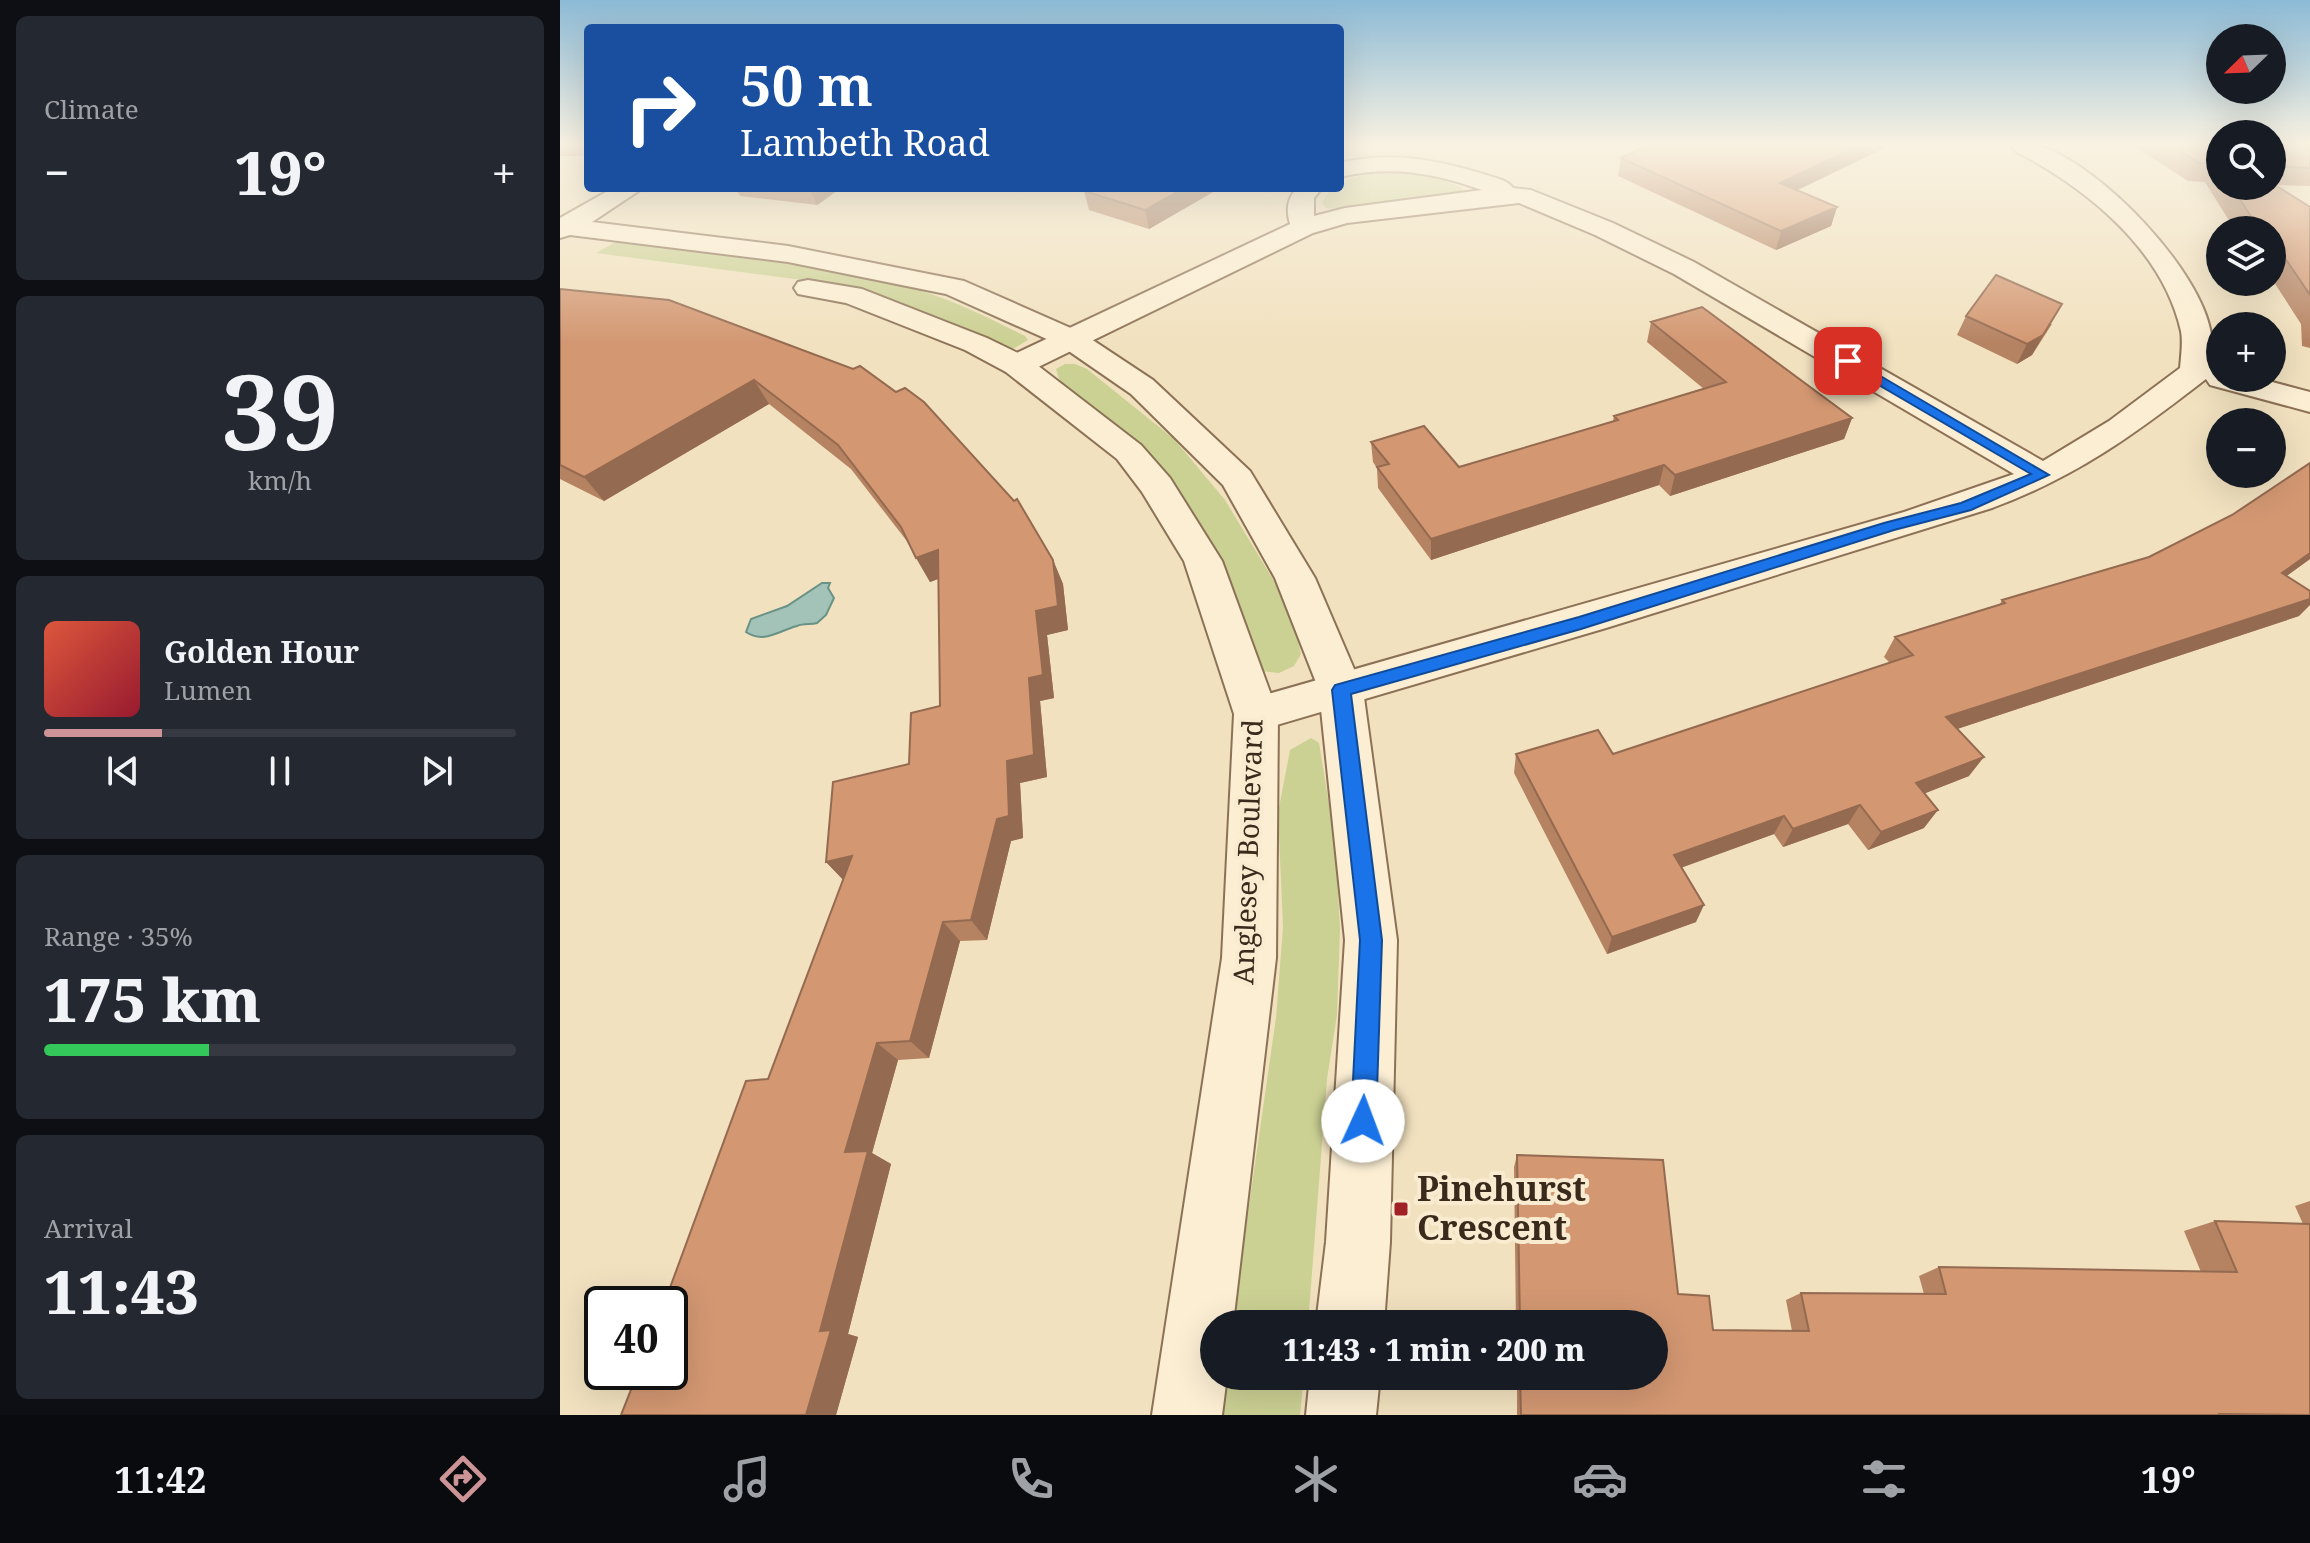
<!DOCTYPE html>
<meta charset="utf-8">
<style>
body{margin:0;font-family:"Noto Serif",serif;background:#242831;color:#f1f3f6;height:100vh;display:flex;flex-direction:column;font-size:30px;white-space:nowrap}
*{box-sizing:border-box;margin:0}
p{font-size:26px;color:#9ea1a6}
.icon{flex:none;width:44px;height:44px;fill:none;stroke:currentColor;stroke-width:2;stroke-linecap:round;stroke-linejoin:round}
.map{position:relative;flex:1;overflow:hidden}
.drawer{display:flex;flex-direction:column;gap:16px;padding:16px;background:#0d0f14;width:560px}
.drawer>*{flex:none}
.guide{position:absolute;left:24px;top:24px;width:760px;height:168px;border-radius:8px;box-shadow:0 8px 32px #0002;background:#1a4fa0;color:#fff;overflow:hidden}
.needle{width:52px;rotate:247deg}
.fabs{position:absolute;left:1646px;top:24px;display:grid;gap:16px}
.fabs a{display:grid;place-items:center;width:80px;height:80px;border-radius:50%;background:#171b24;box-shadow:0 8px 32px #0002;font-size:40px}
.speed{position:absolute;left:24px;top:1286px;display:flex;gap:16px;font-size:40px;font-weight:700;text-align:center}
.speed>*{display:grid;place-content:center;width:104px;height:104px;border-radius:50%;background:#171b24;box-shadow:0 8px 32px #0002;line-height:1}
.speed .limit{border:4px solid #111;border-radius:12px;background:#fff;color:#111}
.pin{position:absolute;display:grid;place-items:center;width:68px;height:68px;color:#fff;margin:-34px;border-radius:16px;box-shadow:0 4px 12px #0006}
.me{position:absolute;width:88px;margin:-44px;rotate:2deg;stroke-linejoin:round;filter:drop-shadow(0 0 6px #0008)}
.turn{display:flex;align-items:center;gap:28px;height:168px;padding:0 24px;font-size:36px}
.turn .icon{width:104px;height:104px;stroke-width:2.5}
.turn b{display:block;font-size:56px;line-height:68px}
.big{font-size:60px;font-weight:800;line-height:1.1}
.drawer .widget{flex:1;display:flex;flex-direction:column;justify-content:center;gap:12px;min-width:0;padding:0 28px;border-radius:12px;background:#242831}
.drawer .dial{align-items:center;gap:0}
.dial b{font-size:104px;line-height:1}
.song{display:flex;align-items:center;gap:24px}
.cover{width:96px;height:96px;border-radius:12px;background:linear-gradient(135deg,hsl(10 70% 55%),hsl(350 70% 35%))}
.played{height:8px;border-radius:4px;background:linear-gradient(90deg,#cd9498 25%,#363941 25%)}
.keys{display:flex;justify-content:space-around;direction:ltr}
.heat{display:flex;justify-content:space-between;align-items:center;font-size:44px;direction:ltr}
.charge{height:12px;border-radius:6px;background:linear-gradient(90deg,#34c759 35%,#363941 0)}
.trip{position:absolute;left:640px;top:1310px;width:468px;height:80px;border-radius:40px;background:#171b24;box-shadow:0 8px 32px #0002;font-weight:800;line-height:80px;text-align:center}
.tabs{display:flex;height:128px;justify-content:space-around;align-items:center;background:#090b0e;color:#9ea1a6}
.tabs .icon{width:56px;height:56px}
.tabs .active{color:#cd9498}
.tabs b{font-size:36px;color:#f1f3f6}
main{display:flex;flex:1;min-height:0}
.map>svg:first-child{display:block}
.green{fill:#cbd093}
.water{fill:#a3c3b9;stroke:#699286;stroke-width:2}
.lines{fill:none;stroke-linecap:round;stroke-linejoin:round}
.minor-casing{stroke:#8c7156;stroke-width:4}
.tertiary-casing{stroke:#8c7156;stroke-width:4}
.minor{fill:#fbeed3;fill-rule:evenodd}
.tertiary{fill:#fbeed3;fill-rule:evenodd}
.wall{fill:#b58262}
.shaded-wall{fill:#946a50}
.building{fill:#d39772;stroke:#946a50;stroke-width:2}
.route{fill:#1a73e8;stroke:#114b97;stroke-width:2}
.poi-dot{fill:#a02126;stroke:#f8ebd0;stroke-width:3}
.labels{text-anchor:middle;stroke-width:8;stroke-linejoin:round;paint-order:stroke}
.street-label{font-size:28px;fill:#3a2a1c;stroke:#f8ebd0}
.near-poi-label{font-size:34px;font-weight:bold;fill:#3a2a1c;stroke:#f8ebd0;text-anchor:start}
</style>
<main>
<section class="drawer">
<div class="widget"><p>Climate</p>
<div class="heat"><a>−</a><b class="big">19°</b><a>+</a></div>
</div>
<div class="widget dial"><b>39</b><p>km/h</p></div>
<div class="widget">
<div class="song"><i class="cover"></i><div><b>Golden Hour</b><p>Lumen</p></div></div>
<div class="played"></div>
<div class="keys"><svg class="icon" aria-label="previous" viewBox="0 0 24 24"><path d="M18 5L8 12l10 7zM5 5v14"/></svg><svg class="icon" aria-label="pause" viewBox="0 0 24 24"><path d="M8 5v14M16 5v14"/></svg><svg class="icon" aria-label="next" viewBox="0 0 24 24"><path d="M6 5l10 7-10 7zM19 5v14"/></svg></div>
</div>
<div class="widget"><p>Range · 35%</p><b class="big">175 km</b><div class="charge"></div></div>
<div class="widget"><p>Arrival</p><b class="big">11:43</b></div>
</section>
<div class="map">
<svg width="1750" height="1415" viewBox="0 0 1750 1415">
<rect width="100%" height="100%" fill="#f1e1bf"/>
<path class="green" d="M 848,172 L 874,176 L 902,188 L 904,193 L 782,209 L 766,208 L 762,203 L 771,189 L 780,188 L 780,184 C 799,172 826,173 848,172 Z
M 59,240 C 162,250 265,262 365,292 C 399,303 433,320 465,336 L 468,340 L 451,350 L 258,282 L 36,253 Z
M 505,364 L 515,364 L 527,369 L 614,439 L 665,500 L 714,581 L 735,629 L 741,654 L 734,666 L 719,673 L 702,671 L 674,614 L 520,403 L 500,382 L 496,369 Z
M 751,738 L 759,743 L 775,841 L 780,929 L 777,1015 L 767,1079 L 748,1324 L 672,1324 L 716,1018 L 723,927 L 718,813 L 730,750 Z
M 665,1376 L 744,1376 L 740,1415 L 660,1415 Z"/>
<path class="water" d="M 262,583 L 270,583 L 268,588 L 274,598 L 266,615 L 257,623 C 251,625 244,623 237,626 C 218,631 204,644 186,632 L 191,619 L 227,606 Z"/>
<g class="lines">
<g class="minor-casing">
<path id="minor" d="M 1452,146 C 1461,146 1473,144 1482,147 C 1542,167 1641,270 1651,334 C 1653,346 1651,359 1652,371 L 1660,369 L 1660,378 L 1697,378 L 1750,392 L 1750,412 L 1650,385 L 1646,379 C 1575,434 1518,476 1432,508 L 1046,628 L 696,731 L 680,726 L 674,714 L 680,702 L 1344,512 L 1454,474 L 1114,274 L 1035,235 L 959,203 L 787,223 L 753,233 L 468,372 L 457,374 L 446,372 L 441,365 L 446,358 L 730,224 C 726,210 727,199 737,188 L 762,188 L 754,198 L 754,216 L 785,208 L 922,190 C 874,173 830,165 780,177 L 780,163 C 829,151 873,159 920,173 C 931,177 947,179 953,188 L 971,190 L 1053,223 L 1134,262 L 1483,461 L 1549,421 L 1620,368 C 1621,356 1623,342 1621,331 C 1602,248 1526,188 1455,151 Z"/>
</g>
<g class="tertiary-casing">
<path id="tertiary" d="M 53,188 L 83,188 L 32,222 L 228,246 L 404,281 L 522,333 L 593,380 L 690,471 L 755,578 L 803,690 L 837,940 L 830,1242 L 824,1324 L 756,1324 L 766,1242 L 785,940 L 759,690 L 715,578 L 663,485 L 571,394 L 500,345 L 386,294 L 228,262 L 10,235 L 0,238 L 0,218 Z
M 248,280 L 302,289 L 427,338 L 468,358 L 581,445 L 610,478 L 662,561 L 718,714 L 716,958 L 673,1324 L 654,1324 L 654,1376 L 667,1376 L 662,1415 L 592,1415 L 662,958 L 674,714 L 624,561 L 582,492 L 557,459 L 446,372 L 405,350 L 286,303 L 238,294 L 234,288 L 238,282 Z
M 750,1376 L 820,1376 L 816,1415 L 746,1415 Z"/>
</g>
<use href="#minor" class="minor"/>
<use href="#tertiary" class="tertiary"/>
</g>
<path class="wall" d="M 0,146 L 28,146 L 28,156 L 0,156 Z
M 1574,146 L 1660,146 L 1660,186 L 1712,186 L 1712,146 L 1750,146 L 1750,186 L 1715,185 L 1750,207 L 1750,348 L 1742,346 L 1741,324 L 1712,279 L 1712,230 L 1675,230 L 1645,182 L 1628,181 Z
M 1061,158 L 1237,190 L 1277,207 L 1271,226 L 1216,250 L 1058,176 Z
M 175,188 L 281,188 L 257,205 L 180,196 Z
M 660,188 L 589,229 L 529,210 L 524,191 Z
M 0,289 L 109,300 L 493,560 L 503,584 L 508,630 L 487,635 L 494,698 L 480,701 L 487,777 L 460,783 L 463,838 L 451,841 L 427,940 L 400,941 L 369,1058 L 338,1060 L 312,1153 L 331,1164 L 288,1334 L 298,1337 L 276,1415 L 61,1415 L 208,1079 L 283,879 L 266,862 L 349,764 L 380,706 L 378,579 L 370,582 L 350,545 L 291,469 L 209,404 L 44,501 L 0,479 Z
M 1406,316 L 1492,324 L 1472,355 L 1457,364 L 1397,335 Z
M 1091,322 L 1292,418 L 1284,439 L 1110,496 L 1099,485 L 871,560 L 818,488 L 817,468 L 813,462 L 811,442 L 899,467 L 1053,421 L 1054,416 L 1144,389 L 1087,342 Z
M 1750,463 L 1750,559 L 1726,576 L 1739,616 L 1397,729 L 1409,776 L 1365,793 L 1364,828 L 1308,850 L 1288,824 L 1223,847 L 1214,834 L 1121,867 L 1136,922 L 1047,954 L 954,773 L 956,754 L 1053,754 L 1330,663 L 1324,657 L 1335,637 L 1440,604 L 1442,600 L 1589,557 L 1672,515 Z
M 957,1155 L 1118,1294 L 1153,1330 L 1232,1331 L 1226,1300 L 1241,1293 L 1364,1294 L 1359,1276 L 1379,1267 L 1641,1272 L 1624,1231 L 1655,1221 L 1743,1224 L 1735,1206 L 1750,1201 L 1750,1415 L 957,1415 L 957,1376 L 1094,1376 L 1094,1324 L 956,1324 L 954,1167 Z"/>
<path class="shaded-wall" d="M 1298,146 L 1329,146 L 1215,201 L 1220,183 Z
M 249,188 L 281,188 L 257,205 Z
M 624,188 L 660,188 L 589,229 L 585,210 Z
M 1277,207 L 1271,226 L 1216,250 L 1221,231 Z
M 1502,304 L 1472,355 L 1457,364 L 1467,344 Z
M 194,380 L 209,404 L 44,501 L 24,477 Z
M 1292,418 L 1284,439 L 1110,496 L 1115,475 Z
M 1104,465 L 1099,485 L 871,560 L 871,539 Z
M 378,550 L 391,574 L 370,582 L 356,558 Z
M 1750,553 L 1750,559 L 1702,594 L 1722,573 Z
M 493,560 L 503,584 L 508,630 L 487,635 L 494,698 L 480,701 L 487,777 L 460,783 L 463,838 L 451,841 L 427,940 L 411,920 L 447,761 L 469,678 L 476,611 Z
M 1750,599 L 1750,605 L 1739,616 L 1373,737 L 1386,717 Z
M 1424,757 L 1409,776 L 1343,802 L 1356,783 Z
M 1300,805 L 1288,824 L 1223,847 L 1233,829 Z
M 1378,810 L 1364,828 L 1308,850 L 1321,832 Z
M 1224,816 L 1214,834 L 1107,873 L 1114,855 Z
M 292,856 L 286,883 L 266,862 Z
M 1144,905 L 1136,922 L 1047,954 L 1052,937 Z
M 383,922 L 400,941 L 369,1058 L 350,1041 Z
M 317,1043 L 338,1060 L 312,1153 L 331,1164 L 288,1334 L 298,1337 L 276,1415 L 246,1415 L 260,1331 L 285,1152 Z"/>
<path class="building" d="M 1086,146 L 1298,146 L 1220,183 L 1277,207 L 1221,231 L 1061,158 Z
M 1612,146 L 1660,146 L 1660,170 L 1656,163 L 1639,163 Z
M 1712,146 L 1750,146 L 1750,168 L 1712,166 Z
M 1712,183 L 1750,207 L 1750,295 L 1721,252 L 1714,252 L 1712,249 L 1712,230 L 1700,230 L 1671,186 L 1712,186 Z
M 530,188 L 624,188 L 585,210 L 524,191 Z
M 1436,275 L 1502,304 L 1483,335 L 1467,344 L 1406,316 Z
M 0,289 L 109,300 L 293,369 L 300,366 L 336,392 L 345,388 L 364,402 L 454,501 L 457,499 L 493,560 L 498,606 L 476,611 L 483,675 L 469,678 L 474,755 L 447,761 L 449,816 L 437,819 L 411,920 L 383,922 L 350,1041 L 317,1043 L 285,1152 L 308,1151 L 260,1331 L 271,1330 L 246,1415 L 61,1415 L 78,1372 L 110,1372 L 110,1304 L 104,1304 L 186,1081 L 208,1079 L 292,856 L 266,862 L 273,782 L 349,764 L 351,713 L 380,706 L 378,550 L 356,558 L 341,527 L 278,445 L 194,380 L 24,477 L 0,465 Z
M 1142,307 L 1292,418 L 1115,475 L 1104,465 L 871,539 L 817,467 L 829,464 L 811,442 L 864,426 L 899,467 L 1058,420 L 1054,416 L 1166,382 L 1091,322 Z
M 1750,463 L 1750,553 L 1722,573 L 1750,591 L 1750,599 L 1386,717 L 1424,757 L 1356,783 L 1378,810 L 1321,832 L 1300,805 L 1233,829 L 1224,816 L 1114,855 L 1144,905 L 1052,937 L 956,754 L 1038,730 L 1053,754 L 1353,655 L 1335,637 L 1445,603 L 1442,600 L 1589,557 L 1672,515 Z
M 957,1155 L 1103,1160 L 1118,1294 L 1149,1296 L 1153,1330 L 1249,1331 L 1241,1293 L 1386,1294 L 1379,1267 L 1677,1272 L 1655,1221 L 1750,1224 L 1750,1415 L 1659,1414 L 1659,1415 L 961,1415 L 960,1376 L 1094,1376 L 1094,1324 L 960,1324 Z"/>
<linearGradient id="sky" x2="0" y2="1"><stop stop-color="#8cbad5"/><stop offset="0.42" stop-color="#f9f2e2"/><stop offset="1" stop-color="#f9f2e2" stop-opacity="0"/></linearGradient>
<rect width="1750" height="344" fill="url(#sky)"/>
<path class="route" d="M 1288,357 L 1489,475 L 1411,510 L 1334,530 L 1021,629 L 791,694 L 822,940 L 816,1121 L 812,1130 L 803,1134 L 795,1130 L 791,1121 L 800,940 L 772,690 L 775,685 L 1019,617 L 1324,523 L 1401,503 L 1471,474 L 1283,364 L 1282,361 Z"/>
<rect class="poi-dot" x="833" y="1201" width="16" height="16" rx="4"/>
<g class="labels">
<g class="street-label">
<text transform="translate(688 852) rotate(-88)" y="10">Anglesey Boulevard</text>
</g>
<g class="near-poi-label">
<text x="857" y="1201">Pinehurst<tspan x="857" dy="39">Crescent</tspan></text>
</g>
</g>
</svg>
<div class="fabs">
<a><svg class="needle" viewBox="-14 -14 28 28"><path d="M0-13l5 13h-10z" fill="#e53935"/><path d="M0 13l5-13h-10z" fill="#9ea1a6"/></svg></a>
<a><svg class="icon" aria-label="search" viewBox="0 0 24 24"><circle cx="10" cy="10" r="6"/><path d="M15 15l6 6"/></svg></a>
<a><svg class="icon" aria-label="layers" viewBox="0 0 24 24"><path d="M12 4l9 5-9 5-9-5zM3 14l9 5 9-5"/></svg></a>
<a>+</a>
<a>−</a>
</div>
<div class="speed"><div class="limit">40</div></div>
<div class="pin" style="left:1288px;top:361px;background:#d93025"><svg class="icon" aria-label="arrive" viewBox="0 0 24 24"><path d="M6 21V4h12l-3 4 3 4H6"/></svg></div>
<svg class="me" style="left:803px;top:1121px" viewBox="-20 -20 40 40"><circle r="19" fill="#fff"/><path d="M0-13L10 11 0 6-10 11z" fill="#1a73e8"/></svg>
<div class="trip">11:43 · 1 min · 200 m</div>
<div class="guide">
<div class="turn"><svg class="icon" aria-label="right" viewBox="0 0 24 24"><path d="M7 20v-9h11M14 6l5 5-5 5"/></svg><div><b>50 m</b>Lambeth Road</div></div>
</div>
</div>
</main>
<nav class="tabs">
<b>11:42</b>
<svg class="icon active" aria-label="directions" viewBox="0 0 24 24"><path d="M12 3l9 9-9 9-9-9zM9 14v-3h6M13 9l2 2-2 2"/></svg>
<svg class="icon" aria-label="music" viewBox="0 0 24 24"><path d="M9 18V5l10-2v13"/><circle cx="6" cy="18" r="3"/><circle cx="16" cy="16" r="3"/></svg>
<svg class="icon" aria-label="phone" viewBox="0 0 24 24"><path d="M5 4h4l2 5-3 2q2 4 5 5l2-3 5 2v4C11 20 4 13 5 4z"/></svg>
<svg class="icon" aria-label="climate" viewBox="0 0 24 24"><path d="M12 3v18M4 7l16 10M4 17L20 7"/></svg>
<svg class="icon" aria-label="car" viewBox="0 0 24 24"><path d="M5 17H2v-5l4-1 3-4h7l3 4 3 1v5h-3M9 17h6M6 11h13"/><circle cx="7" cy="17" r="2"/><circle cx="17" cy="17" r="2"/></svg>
<svg class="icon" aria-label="filters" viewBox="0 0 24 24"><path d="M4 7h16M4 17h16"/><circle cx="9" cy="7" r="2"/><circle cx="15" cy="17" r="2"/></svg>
<b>19°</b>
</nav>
